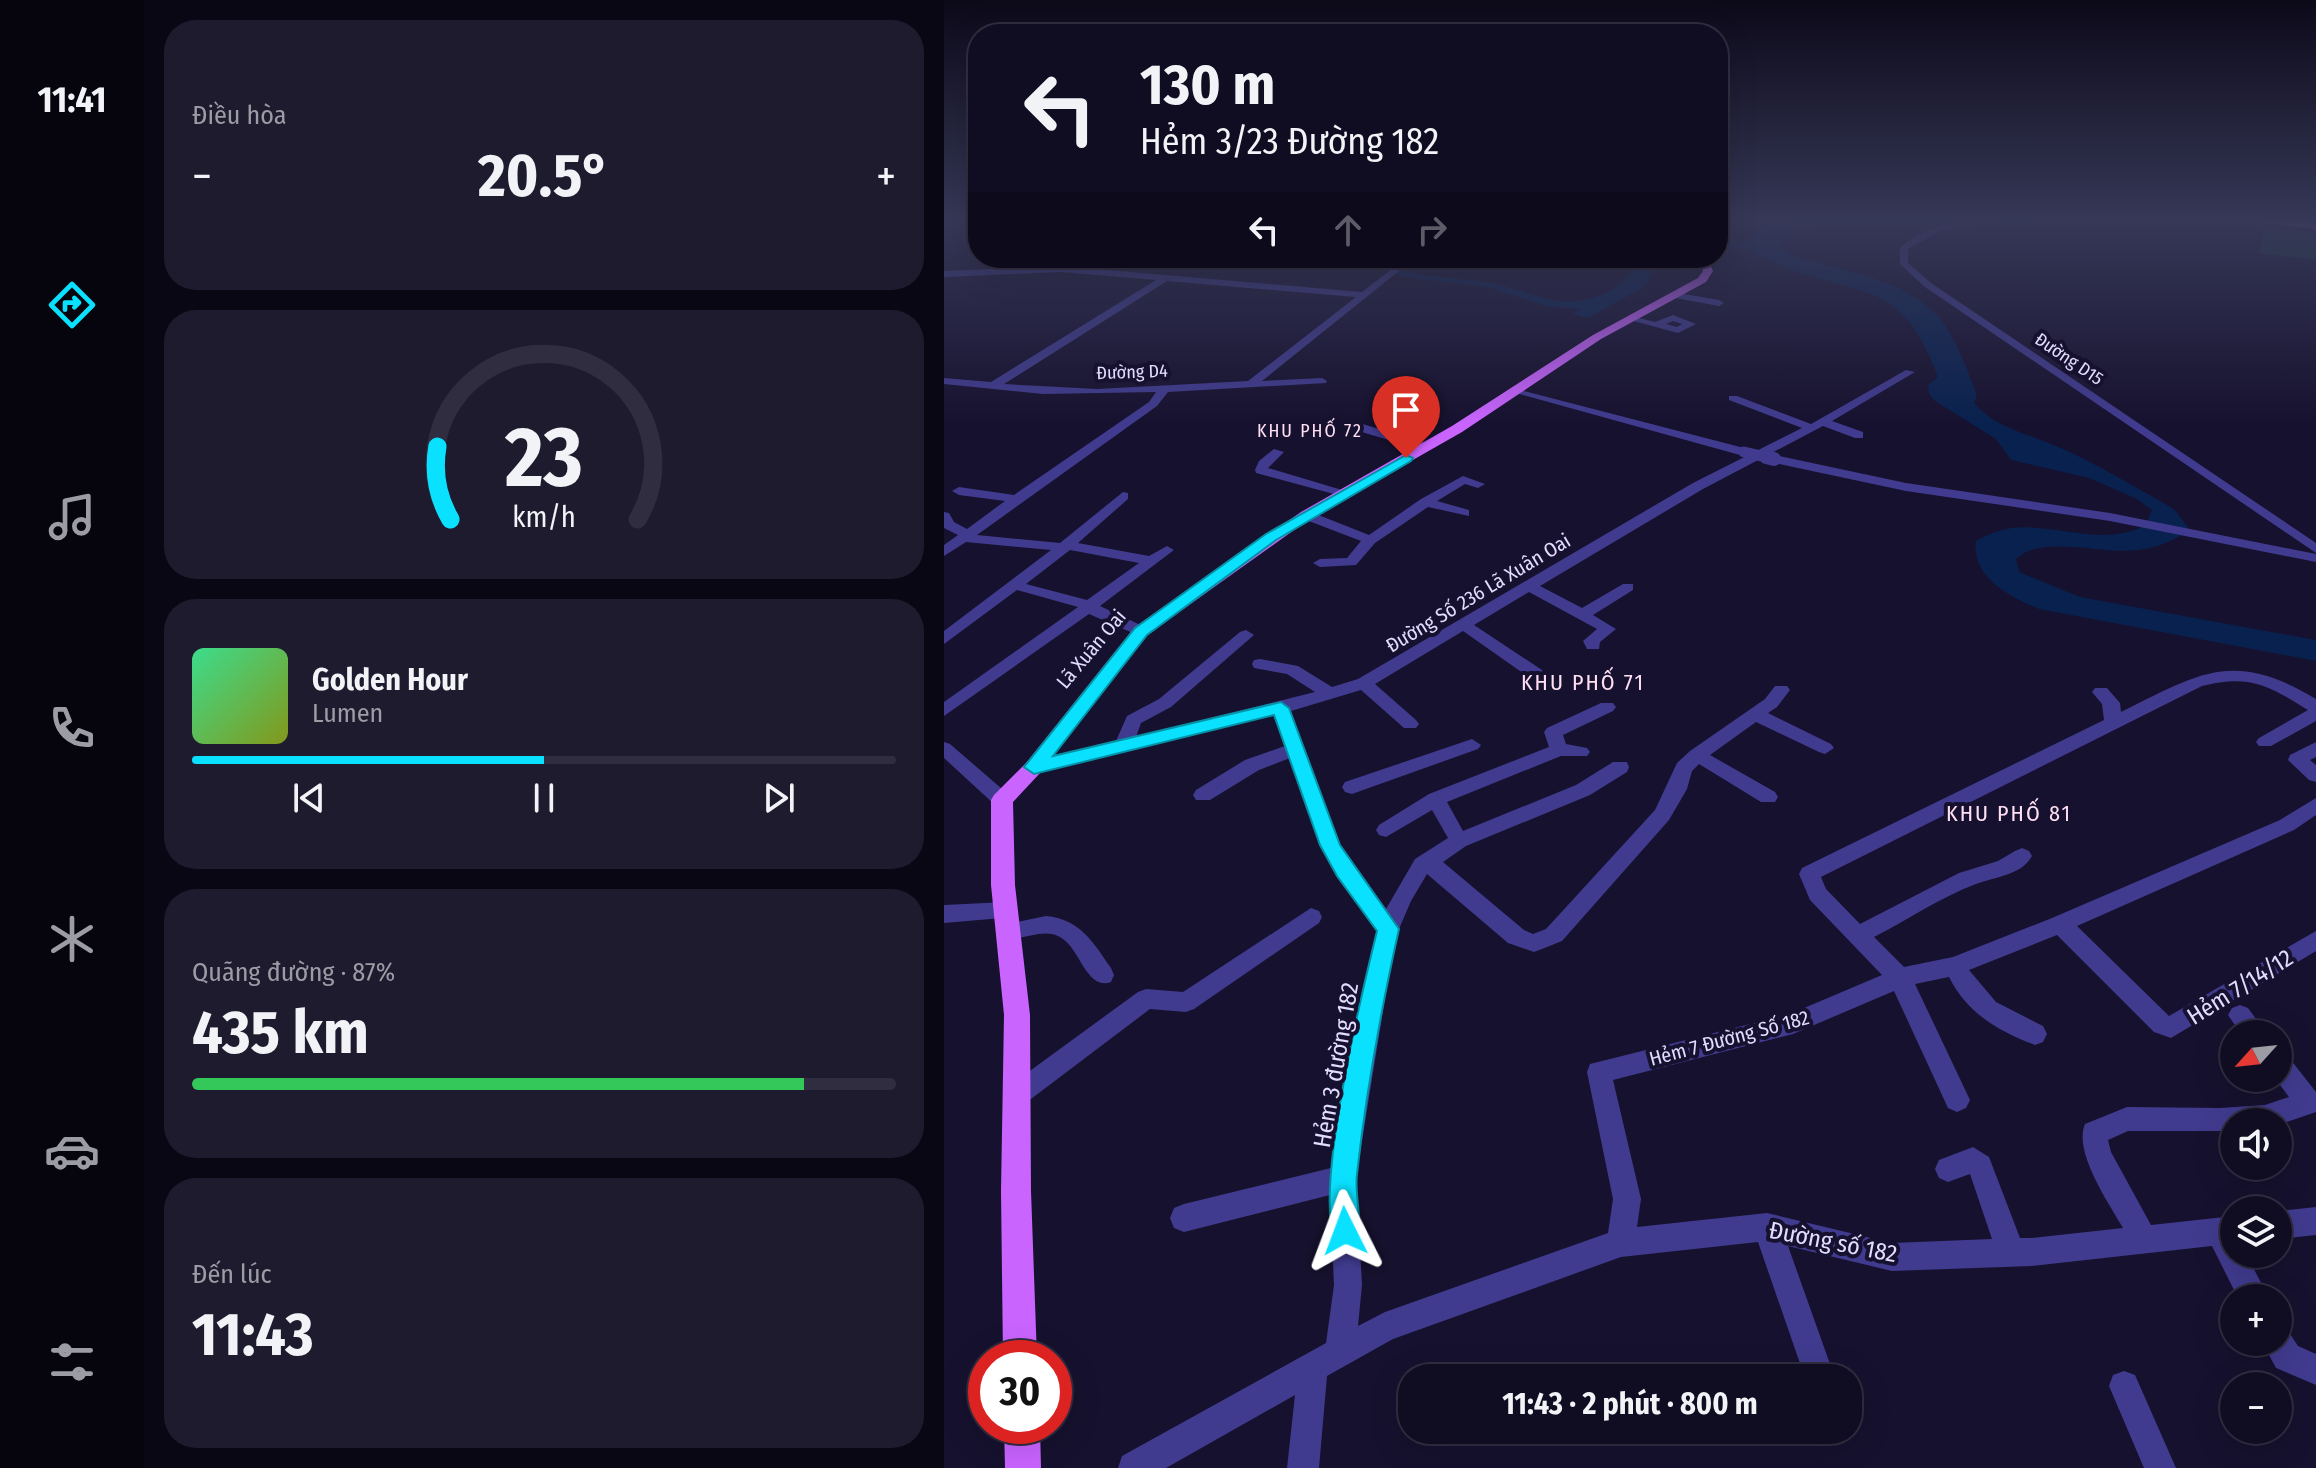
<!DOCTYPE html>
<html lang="vi">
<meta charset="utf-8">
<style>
body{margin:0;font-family:"Fira Sans Condensed",sans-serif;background:#1e1b2f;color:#f1f3f6;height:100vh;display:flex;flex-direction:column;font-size:30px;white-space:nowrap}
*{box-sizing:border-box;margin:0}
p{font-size:26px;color:#9c9ca5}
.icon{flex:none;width:44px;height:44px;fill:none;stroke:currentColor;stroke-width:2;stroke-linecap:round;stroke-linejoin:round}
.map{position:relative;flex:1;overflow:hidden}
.side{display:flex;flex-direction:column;gap:20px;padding:20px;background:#090713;width:800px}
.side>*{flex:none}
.banner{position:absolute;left:24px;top:24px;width:760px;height:244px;border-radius:32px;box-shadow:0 8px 32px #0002,0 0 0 2px #302d40;background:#100d22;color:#f1f3f6;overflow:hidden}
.needle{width:52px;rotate:243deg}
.fabs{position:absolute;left:1276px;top:1020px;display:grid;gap:16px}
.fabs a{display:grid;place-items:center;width:72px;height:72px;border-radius:50%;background:#100d22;box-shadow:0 8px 32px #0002,0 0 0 2px #302d40;font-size:40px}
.speed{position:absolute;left:24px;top:1340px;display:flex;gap:16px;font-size:40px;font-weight:700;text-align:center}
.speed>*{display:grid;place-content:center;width:104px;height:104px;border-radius:50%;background:#100d22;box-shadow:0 8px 32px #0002,0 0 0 2px #302d40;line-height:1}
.speed .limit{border:12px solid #d22;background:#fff;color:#111}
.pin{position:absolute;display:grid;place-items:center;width:68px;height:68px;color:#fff;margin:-82px -34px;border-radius:50% 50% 50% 0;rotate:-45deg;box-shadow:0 0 8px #0007}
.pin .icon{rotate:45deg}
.me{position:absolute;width:88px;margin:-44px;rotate:357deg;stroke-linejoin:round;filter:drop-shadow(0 0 6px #0008)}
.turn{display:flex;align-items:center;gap:28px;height:168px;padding:0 40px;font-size:36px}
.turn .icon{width:104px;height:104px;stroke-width:2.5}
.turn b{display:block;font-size:56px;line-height:68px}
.lanes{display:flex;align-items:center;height:76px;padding:0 40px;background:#0003;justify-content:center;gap:40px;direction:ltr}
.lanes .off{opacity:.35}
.big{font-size:60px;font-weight:700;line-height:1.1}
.side .tile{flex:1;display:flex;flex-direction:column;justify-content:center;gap:12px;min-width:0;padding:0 28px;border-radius:32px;background:#1e1b2f}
.side .dial{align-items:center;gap:0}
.dial svg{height:208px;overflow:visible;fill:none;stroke:#302d40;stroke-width:7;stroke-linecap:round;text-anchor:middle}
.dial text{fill:#f1f3f6;stroke:none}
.song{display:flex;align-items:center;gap:24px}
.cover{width:96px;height:96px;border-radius:12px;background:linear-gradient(135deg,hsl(150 70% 55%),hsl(70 70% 35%))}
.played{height:8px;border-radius:4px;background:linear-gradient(90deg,#09e1ff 50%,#302d40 50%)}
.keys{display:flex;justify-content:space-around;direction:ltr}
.heat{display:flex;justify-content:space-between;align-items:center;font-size:44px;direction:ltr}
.charge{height:12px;border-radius:6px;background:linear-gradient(90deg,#34c759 87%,#302d40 0)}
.trip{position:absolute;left:454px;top:1364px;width:464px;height:80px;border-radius:32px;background:#100d22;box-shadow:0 8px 32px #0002,0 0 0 2px #302d40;font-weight:700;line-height:80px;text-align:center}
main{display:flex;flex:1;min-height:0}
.menu{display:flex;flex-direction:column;width:144px;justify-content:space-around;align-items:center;background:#06050e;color:#9c9ca5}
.menu .icon{width:56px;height:56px}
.menu .selected{color:#09e1ff}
.menu b{font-size:36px;color:#f1f3f6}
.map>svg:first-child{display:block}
.green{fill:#143837}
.water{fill:#09214e}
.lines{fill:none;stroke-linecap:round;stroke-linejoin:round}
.stream{stroke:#09214e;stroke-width:2}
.minor{fill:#403b8e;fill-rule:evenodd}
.major{fill:#c964ff;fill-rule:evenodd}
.minor-bridge-far1{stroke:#403b8e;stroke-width:11}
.minor-bridge{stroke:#403b8e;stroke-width:14}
.route{fill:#09e1ff;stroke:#0692a6;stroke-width:2}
.labels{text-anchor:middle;stroke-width:8;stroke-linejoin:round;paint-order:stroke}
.far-street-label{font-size:18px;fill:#e2ddff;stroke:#16112e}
.far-neighbourhood-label{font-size:18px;letter-spacing:2px;fill:#ffdff3;stroke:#16112e}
.street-label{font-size:20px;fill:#e2ddff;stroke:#16112e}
.neighbourhood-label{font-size:22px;letter-spacing:2px;fill:#ffdff3;stroke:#16112e}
.near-street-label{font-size:24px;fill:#e2ddff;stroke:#16112e}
</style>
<main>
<nav class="menu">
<b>11:41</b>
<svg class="icon selected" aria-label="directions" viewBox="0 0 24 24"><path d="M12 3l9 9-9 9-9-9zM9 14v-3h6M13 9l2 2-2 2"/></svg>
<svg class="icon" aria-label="music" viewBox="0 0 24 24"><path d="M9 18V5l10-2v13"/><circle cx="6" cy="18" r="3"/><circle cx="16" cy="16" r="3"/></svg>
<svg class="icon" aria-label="phone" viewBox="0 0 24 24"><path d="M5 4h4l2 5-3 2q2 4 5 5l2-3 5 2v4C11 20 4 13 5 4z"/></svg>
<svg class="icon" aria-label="climate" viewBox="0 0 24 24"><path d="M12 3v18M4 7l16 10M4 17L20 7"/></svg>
<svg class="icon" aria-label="car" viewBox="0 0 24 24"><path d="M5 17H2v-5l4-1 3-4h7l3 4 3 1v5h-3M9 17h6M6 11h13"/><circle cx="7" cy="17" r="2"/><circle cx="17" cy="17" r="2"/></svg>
<svg class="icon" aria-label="filters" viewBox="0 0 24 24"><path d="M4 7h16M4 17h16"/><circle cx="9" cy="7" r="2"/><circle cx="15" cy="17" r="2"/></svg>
</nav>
<section class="side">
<div class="tile"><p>Điều hòa</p>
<div class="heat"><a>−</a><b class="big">20.5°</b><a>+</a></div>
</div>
<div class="tile dial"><svg viewBox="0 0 100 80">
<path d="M14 69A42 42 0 1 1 86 69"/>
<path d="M14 69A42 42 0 0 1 9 41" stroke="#09e1ff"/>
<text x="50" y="56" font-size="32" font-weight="700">23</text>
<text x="50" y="72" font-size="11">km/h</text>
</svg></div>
<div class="tile">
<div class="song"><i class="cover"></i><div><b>Golden Hour</b><p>Lumen</p></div></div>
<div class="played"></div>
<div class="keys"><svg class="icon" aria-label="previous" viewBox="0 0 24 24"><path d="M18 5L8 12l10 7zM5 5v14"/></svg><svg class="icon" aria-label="pause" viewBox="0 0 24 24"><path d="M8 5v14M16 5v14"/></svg><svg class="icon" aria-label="next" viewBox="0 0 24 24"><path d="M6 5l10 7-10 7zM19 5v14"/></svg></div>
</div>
<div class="tile"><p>Quãng đường · 87%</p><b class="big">435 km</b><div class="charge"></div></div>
<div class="tile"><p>Đến lúc</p><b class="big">11:43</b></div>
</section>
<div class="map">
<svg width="1372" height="1468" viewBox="0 0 1372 1468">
<rect width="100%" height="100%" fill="#16112e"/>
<path class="green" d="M 1319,227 L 1372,234 L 1372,260 L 1316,253 Z"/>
<path class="water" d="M 843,219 L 954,219 C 924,223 850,215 836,245 L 847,255 C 895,271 960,277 995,317 C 1013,339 1023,370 1033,395 L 1030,403 C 1052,429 1089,435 1119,449 C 1152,464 1186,484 1218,502 L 1231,510 L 1246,530 C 1230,540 1214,548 1194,550 C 1159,555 1098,534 1072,559 L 1075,572 L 1136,597 L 1372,640 L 1372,661 L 1095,609 C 1066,597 1027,577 1032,541 C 1043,535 1055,530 1067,528 C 1113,523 1158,548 1202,525 L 1208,510 L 1193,499 L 1145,478 L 1067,460 L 1052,439 L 991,401 L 985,394 L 984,385 L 994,377 C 958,279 919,298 838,266 C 818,258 797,245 774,248 L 774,242 L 807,239 L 820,225 Z
M 343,258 C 385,258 423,263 464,272 C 489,278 516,278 542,282 C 590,290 608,313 660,294 C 678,287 686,270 700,258 L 727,258 L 714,266 L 700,287 L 644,318 L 629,314 L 636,309 L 602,306 L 544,287 L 461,277 L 438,269 L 380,268 Z"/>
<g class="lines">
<path class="stream" d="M 576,291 L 603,302"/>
<path class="minor" d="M 1031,219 L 1061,219 L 996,231 L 964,249 L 964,263 L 987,283 L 1372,543 L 1372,553 L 981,287 L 956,264 L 956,248 C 977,228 1004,223 1031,219 Z
M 462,258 L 471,258 L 318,381 L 378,378 L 383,381 L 382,383 L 224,392 L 213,406 L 33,535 L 116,543 L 179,492 L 184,493 L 184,499 L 134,543 L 205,556 L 223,546 L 230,550 L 156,606 L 203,628 L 205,631 L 203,634 L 191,634 L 145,614 L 0,716 L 0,702 L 134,607 L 73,590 L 0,644 L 0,631 L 107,550 L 22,542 L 0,556 L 0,545 L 14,535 L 0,528 L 0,512 L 5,513 L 10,522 L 23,529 L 61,501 L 15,495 L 8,491 L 15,487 L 70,495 L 205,402 L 212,392 L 99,394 L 0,384 L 0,378 L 47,382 L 212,280 L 117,272 L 0,277 L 0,271 L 117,266 L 418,292 ZM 223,281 L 412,297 L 304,381 L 153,389 L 60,384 ZM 126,550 L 195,563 L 143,600 L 82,584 Z
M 729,292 L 775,300 L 780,303 L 775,306 L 726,297 Z
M 729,315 L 752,324 L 734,333 L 682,319 L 687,316 L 711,322 ZM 729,321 L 738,324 L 733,327 L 722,324 Z
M 962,370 L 971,372 L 888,421 L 919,432 L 919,438 L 911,438 L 879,426 L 759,489 L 596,586 L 638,608 L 679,584 L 689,584 L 689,590 L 649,615 L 672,629 L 656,642 L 655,649 L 643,649 L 639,641 L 653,629 L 585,592 L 530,625 L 598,670 L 600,674 L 598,678 L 586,678 L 519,631 L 431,684 L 472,720 L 475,724 L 472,728 L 460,728 L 417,690 L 347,711 L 396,844 L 442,909 L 471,859 L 504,838 L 488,810 L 442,837 L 435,835 L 432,830 L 435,825 L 485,794 L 605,747 L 600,732 L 603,728 L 657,703 L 669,703 L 672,707 L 669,711 L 619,735 L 622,744 L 643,748 L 646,752 L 643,756 L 617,756 L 503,802 L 519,831 L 632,785 L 669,762 L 683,762 L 685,767 L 683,772 L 646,795 L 522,846 L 499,862 L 580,930 L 589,934 L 602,929 L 711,810 L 733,763 L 746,751 L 821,699 L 831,686 L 843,686 L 846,690 L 833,707 L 824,713 L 887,744 L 890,748 L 881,754 L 875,752 L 812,722 L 766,755 L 831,792 L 834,797 L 831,802 L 817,802 L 755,764 L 748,771 L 743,789 L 725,820 L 618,941 L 598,949 L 590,952 L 564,943 L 483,874 L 467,901 L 455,929 L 442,992 L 412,1178 L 418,1285 L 414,1326 L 441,1312 L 664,1233 L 669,1199 L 643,1072 L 646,1064 L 846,1014 L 938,975 L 866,900 L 855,874 L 858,868 L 1160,720 L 1158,704 L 1148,692 L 1151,688 L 1163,688 L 1176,703 L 1177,712 C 1256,673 1289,649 1372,699 L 1372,721 L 1327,746 L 1315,746 L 1312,742 L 1315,738 L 1364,710 C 1324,685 1305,674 1258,686 L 877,877 L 882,889 L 916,924 L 1015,873 L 1054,861 L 1071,851 L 1078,848 L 1085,851 L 1088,856 C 1078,875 1051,877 1032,884 C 997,897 963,920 930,937 L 960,967 L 1009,957 L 1108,918 L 1336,820 L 1372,798 L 1372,815 L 1350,830 L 1133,926 L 1225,1016 L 1372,931 L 1372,951 L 1227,1038 L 1210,1032 L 1113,935 L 1025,970 L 1052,1002 L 1099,1026 L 1103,1034 L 1099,1042 L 1091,1045 C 1054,1031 1023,1013 1005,977 L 971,984 L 1026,1100 L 1022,1108 L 1013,1112 L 1004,1108 L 950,991 L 849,1034 L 669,1080 L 697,1199 L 693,1227 L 823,1213 L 948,1243 L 1048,1239 L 1026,1174 L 1004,1182 L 995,1178 L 991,1169 L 995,1160 L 1029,1147 L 1045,1157 L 1076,1238 L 1088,1238 L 1179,1228 C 1165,1203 1129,1152 1141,1124 L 1183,1107 L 1276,1108 L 1321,1105 L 1345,1097 L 1331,1078 L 1334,1078 L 1334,1052 L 1343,1055 L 1372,1092 L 1372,1112 L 1334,1125 L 1334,1122 L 1290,1122 L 1290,1131 L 1184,1131 L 1164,1140 L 1167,1152 L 1207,1225 L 1290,1216 L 1290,1254 L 1302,1254 L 1325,1298 L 1294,1298 L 1268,1246 L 1088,1266 L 948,1271 L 844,1246 L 891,1378 L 861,1378 L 814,1242 L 677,1257 L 449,1339 L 383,1376 L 375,1468 L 343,1468 L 351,1395 L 222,1468 L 174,1468 L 178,1456 L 382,1343 L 390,1285 L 386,1195 L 240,1232 L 230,1228 L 226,1218 L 230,1208 L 240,1204 L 387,1168 L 418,992 L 433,930 L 393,876 L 376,845 L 346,758 L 315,770 L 266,800 L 252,800 L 249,795 L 252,790 L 301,760 L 341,746 L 331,715 L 90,773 L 81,767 L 83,762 L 172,741 L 183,716 L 215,699 L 296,632 L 302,630 L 310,635 L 227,707 L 197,723 L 192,737 L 371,692 L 343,674 L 310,668 L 308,664 L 310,660 L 316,659 L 354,666 L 388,687 L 414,679 L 749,483 L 858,428 L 785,400 L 785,396 L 793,396 L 867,424 Z
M 568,388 L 804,449 L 806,452 L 796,455 L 568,392 Z
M 415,423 L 486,444 L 488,447 L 482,451 L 411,430 L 409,427 Z
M 330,449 L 340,452 L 324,468 L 408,493 L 401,497 L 312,473 L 311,470 L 315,461 Z
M 830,455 L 962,483 L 1166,513 L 1372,554 L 1372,562 L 1166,521 L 962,491 L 826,462 L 824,459 Z
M 519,476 L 541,484 L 534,488 L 521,484 L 493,501 L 525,510 L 525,516 L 484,507 L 431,543 L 412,565 L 376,567 L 369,563 L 376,559 L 403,558 L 417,541 L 357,518 L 357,512 L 367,512 L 425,535 L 477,499 Z
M 528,739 L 537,745 L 534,749 L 408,794 L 401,792 L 398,787 L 401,782 Z
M 0,742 L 6,744 L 65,795 L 68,800 L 65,805 L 51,805 L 0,758 Z
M 1372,742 L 1372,757 L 1366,760 L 1372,765 L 1372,782 L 1365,780 L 1344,760 L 1346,755 Z
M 62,902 L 70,905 L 73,911 L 70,917 L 0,923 L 0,905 Z
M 367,908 L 375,911 L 378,917 L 375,923 L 250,1009 L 242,1012 L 206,1009 L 83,1102 L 74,1106 L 65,1102 L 61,1094 L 65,1086 L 194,992 L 202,989 L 239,992 Z
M 102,916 C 136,919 149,942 167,968 L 170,975 L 167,982 C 141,991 136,945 114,936 C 96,928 76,943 58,937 L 55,931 L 58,925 Z
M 1296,1005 L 1304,1008 L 1323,1034 L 1297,1034 L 1284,1015 L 1288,1008 Z
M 1372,1207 L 1372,1235 L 1334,1239 L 1334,1211 Z
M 1334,1327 L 1344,1331 L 1354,1346 L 1372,1354 L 1372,1385 L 1332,1368 L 1318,1342 L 1334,1342 Z
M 1180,1371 L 1191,1375 L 1232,1468 L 1200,1468 L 1165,1386 L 1169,1375 Z"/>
<path class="major" d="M 1311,219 L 1372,223 L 1372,229 L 1315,222 Z
M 753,258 L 763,258 L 769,271 L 762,282 L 657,339 L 518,432 L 367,518 L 203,635 L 97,772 L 69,802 L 71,885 L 86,1015 L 87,1191 L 93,1358 L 59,1358 L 57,1191 L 60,1015 L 47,885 L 47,800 L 50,795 L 83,762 L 191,627 L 357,512 L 508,426 L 649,335 L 754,278 L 759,271 Z
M 60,1426 L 96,1426 L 97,1468 L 61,1468 Z"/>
<path class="minor-bridge-far1" d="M 800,452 L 830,459"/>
<path class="minor-bridge" d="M 822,457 L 830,459"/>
</g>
<linearGradient id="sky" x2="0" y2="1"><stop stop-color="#0c0919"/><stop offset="0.52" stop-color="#363857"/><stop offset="1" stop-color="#363857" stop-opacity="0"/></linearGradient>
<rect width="1372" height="424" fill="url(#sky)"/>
<path class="route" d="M 462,455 L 469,458 L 467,461 L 332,540 L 203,635 L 109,756 L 337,702 L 345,708 L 396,845 L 455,929 C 437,1010 422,1092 413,1174 C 410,1196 420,1220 411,1241 L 401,1245 L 391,1241 C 370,1189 418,992 433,931 L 393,876 L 376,845 L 330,715 L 90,774 L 80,767 L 191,628 L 322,534 Z"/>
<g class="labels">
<g class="far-street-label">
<text transform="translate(1125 359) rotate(34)" y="6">Đường D15</text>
<text transform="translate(188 372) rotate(-2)" y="6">Đường D4</text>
</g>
<g class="far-neighbourhood-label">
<text x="366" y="437">KHU PHỐ 72</text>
</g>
<g class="street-label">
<text transform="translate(534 593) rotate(-31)" y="7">Đường Số 236 Lã Xuân Oai</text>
<text transform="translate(147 649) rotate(-50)" y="7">Lã Xuân Oai</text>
<text transform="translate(785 1038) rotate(-15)" y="7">Hẻm 7 Đường Số 182</text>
</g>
<g class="neighbourhood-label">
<text x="639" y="690">KHU PHỐ 71</text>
<text x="1065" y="821">KHU PHỐ 81</text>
</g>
<g class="near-street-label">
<text transform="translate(1296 987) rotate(-32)" y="8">Hẻm 7/14/12</text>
<text transform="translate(392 1065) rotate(-80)" y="8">Hẻm 3 đường 182</text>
<text transform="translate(889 1242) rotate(11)" y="8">Đường số 182</text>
</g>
</g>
</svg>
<div class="fabs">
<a><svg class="needle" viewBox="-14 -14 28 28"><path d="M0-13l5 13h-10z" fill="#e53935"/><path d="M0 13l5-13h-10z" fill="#9c9ca5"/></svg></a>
<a><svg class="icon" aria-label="sound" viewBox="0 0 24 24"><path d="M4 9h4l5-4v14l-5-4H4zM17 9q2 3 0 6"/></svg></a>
<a><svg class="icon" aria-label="layers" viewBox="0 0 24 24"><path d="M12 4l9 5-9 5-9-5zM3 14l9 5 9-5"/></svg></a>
<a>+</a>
<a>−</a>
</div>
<div class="speed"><div class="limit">30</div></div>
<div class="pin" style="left:462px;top:458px;background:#d93025"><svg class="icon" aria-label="arrive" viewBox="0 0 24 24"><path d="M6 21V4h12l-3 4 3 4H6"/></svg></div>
<svg class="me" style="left:401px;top:1231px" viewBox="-20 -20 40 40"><path d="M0-17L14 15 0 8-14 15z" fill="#09e1ff" stroke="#fff" stroke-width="4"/></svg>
<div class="trip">11:43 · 2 phút · 800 m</div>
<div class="banner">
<div class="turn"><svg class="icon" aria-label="left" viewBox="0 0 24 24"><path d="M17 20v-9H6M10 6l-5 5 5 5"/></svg><div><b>130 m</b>Hẻm 3/23 Đường 182</div></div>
<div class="lanes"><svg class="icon" aria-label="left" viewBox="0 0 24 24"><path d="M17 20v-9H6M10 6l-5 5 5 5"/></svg><svg class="icon off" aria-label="ahead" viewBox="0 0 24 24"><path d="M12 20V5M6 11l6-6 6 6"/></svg><svg class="icon off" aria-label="right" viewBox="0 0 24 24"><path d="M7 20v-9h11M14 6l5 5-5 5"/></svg></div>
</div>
</div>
</main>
